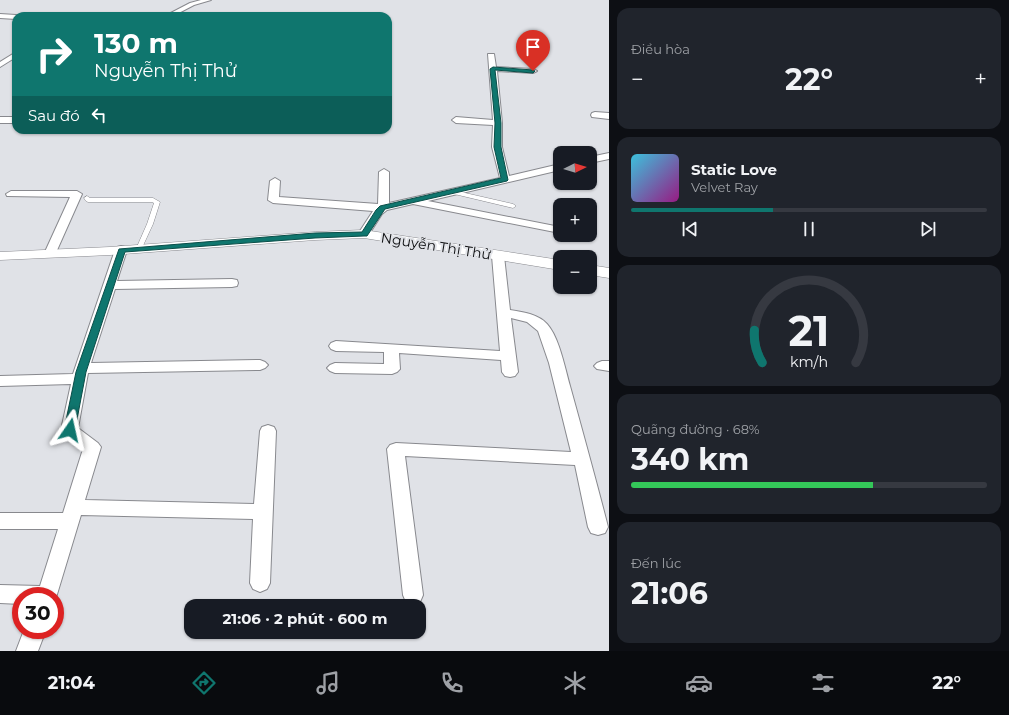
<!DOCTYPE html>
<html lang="vi">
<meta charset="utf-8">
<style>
body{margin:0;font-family:Montserrat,sans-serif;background:#20242c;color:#f1f3f6;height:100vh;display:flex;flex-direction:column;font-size:15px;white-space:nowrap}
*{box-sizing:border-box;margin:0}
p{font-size:13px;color:#9ea1a6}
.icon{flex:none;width:22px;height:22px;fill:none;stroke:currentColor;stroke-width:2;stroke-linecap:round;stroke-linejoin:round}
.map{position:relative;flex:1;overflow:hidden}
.details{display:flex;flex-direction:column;gap:8px;padding:8px;background:#0d0f14;width:400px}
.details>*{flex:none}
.hud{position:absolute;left:12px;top:12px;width:380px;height:122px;border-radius:12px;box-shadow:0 1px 3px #0004;background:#0f766e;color:#fff;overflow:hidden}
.needle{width:26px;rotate:85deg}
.tools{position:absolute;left:553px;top:146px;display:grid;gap:8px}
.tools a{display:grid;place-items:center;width:44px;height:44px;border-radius:8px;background:#171b24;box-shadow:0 1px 3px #0004;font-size:20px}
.speed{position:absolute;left:12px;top:587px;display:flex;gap:8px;font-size:20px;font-weight:700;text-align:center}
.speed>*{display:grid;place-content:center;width:52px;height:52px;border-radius:50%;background:#171b24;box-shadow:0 1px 3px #0004;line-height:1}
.speed .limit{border:6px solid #d22;background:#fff;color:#111}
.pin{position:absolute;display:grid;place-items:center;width:34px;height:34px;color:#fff;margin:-41px -17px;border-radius:50% 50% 50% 0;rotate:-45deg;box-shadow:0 0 4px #0007}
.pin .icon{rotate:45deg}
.me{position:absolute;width:44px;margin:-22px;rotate:11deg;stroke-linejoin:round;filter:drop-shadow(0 0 3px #0008)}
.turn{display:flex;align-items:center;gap:14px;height:84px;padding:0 16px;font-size:18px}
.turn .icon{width:52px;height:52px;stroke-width:2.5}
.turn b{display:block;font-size:28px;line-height:34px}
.then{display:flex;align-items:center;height:38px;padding:0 16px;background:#0003;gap:8px;font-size:15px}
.big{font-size:30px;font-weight:700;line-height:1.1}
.details .tile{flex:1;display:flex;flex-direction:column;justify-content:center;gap:6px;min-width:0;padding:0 14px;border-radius:12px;background:#20242c}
.details .dial{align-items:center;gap:0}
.dial svg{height:104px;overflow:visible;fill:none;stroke:#363941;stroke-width:7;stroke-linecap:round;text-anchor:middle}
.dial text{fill:#f1f3f6;stroke:none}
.song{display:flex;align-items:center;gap:12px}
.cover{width:48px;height:48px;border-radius:6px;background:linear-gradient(135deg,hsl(190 70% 55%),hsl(310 70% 35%))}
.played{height:4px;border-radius:2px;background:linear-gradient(90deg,#0f766e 40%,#363941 40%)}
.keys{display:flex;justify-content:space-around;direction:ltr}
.heat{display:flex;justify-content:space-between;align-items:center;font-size:22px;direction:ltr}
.charge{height:6px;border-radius:3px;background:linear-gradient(90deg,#34c759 68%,#363941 0)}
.trip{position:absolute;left:184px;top:599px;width:242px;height:40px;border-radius:12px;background:#171b24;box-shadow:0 1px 3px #0004;font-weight:700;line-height:40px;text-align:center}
.tab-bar{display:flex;height:64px;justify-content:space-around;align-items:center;background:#090b0e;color:#9ea1a6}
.tab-bar .icon{width:28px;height:28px}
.tab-bar .current{color:#0f766e}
.tab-bar b{font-size:18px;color:#f1f3f6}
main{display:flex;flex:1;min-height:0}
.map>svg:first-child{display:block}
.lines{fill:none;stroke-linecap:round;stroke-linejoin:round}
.service-casing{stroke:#88898e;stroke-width:1}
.minor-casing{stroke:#88898e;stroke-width:2}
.tertiary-casing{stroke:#88898e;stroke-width:1}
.service{fill:#fff;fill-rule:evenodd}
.minor{fill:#fff;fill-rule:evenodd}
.tertiary{fill:#fff;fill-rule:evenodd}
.route{fill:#0f766e;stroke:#0a4d48}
.labels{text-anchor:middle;stroke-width:4;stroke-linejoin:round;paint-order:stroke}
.street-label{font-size:14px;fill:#0c0d0f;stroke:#e0e2e7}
</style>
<main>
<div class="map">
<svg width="609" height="651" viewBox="0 0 609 651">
<rect width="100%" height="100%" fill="#e0e2e7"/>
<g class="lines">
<g class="service-casing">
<path id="service" d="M 452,190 L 513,204 L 516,206 L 513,208 L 450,193 L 450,191 Z
M 87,196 L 90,198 L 153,198 L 160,202 L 153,224 L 141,250 L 137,250 L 136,249 L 147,224 L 154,203 L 152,202 L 88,202 L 86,201 L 84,198 Z"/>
</g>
<g class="minor-casing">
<path id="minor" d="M 201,0 L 211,0 L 194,5 L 173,16 L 165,16 L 190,3 Z
M 0,14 L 16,15 L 18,16 L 16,16 L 16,19 L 0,18 Z
M 16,52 L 16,57 L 0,67 L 0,62 Z
M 488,54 L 494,54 L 496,67 L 533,69 L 537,71 L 533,73 L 497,71 L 502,123 L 502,147 L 509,176 L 560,164 L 560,170 L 428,201 L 560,227 L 560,233 L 413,204 L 387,210 L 382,214 L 368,236 L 360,236 L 358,234 L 373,211 L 273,203 L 268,200 L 270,181 L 275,178 L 280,181 L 279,197 L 378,204 L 379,172 L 384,169 L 389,172 L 389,203 L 500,178 L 492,147 L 493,125 L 456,123 L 452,120 L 456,117 L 493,120 Z
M 595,112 L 609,113 L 609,119 L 592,117 L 591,115 L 592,113 Z
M 0,117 L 16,117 L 16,123 L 0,123 Z
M 609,153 L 609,159 L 590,163 L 590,157 Z
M 11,191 L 77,191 L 82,194 L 54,257 L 46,257 L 44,254 L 70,197 L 7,196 L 6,194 Z
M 121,246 L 125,247 L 127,250 L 117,281 L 232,279 L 237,280 L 238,283 L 237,286 L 232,287 L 115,289 L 91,363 L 260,360 L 265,362 L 268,365 L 265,368 L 260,370 L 88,373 L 78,428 L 98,443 L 101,447 L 85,500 L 254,504 L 260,431 L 262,427 L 268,425 L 274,427 L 276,431 L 270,583 L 267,589 L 260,592 L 253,589 L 250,583 L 253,519 L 81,515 L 55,601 L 55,596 L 21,596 L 21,604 L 0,603 L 0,585 L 40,586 L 58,529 L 0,529 L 0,513 L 63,513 L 83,449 L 63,434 L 61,430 L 71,384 L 0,386 L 0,376 L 73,374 L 115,250 L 117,247 Z
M 498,252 L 502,253 L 504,256 L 510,310 C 523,312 538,314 547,324 C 559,337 565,368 570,386 C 583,433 596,480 608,527 L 605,533 L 598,535 L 591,533 L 588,527 L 575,465 L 405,456 L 423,595 L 420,602 L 413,604 L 406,602 L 403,595 L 387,449 L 390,445 L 396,443 L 571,452 L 549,363 L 538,331 L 527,322 L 511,318 L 518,372 L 515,376 L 510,377 L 505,376 L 502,372 L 501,360 L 399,353 L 400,369 L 397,372 L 392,374 L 335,373 L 330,371 L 327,368 L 330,365 L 335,363 L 384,364 L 384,352 L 336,351 L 331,349 L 329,346 L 331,343 L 336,341 L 500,351 L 492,256 L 494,253 Z
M 602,361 L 609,361 L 609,371 L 597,369 L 594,366 L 597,363 Z
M 24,630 L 46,630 L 38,651 L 16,651 Z"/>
</g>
<g class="tertiary-casing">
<path id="tertiary" d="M 364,230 L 560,260 L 560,270 L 364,238 L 315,240 L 110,255 L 0,260 L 0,252 L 110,247 L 315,232 Z
M 590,265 L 609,268 L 609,278 L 590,275 Z"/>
</g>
<use href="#service" class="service"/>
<use href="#minor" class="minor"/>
<use href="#tertiary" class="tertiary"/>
</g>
<path class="route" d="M 493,67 L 533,70 L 535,71 L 533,73 L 495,70 L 501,123 L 501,147 L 508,180 L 507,181 L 385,209 L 367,236 L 364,236 L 315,238 L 125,252 L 86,372 L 75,430 L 73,433 L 66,433 L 64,430 L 76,372 L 119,249 L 315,233 L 362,232 L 376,210 L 380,206 L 501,178 L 494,147 L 495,123 L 490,69 Z"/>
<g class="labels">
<g class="street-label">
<text transform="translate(436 246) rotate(9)" y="5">Nguyễn Thị Thử</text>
</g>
</g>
</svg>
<div class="tools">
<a><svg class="needle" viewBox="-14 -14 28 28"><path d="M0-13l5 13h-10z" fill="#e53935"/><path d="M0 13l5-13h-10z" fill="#9ea1a6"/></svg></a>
<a>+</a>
<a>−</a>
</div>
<div class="speed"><div class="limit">30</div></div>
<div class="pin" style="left:533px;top:71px;background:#d93025"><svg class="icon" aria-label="arrive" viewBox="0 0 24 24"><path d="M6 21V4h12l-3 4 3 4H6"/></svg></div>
<svg class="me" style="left:70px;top:430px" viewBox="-20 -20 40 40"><path d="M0-17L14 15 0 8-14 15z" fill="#0f766e" stroke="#fff" stroke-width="4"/></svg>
<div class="trip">21:06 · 2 phút · 600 m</div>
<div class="hud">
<div class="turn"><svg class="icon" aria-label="right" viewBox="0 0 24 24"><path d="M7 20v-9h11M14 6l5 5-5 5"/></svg><div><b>130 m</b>Nguyễn Thị Thử</div></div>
<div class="then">Sau đó<svg class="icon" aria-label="left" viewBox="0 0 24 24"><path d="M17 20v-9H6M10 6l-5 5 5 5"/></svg></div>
</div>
</div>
<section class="details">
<div class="tile"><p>Điều hòa</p>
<div class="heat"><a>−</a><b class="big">22°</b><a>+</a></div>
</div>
<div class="tile">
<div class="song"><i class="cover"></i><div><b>Static Love</b><p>Velvet Ray</p></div></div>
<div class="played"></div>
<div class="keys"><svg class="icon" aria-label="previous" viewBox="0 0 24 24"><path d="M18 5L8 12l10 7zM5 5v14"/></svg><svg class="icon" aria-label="pause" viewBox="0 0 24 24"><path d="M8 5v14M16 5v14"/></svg><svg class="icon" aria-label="next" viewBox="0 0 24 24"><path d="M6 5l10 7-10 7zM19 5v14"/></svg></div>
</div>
<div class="tile dial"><svg viewBox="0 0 100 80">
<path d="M14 69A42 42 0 1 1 86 69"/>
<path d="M14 69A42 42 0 0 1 8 44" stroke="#0f766e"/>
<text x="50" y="56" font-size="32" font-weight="700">21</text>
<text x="50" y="72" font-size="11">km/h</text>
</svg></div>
<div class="tile"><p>Quãng đường · 68%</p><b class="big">340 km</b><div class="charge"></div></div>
<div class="tile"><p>Đến lúc</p><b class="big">21:06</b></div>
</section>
</main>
<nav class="tab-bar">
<b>21:04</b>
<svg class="icon current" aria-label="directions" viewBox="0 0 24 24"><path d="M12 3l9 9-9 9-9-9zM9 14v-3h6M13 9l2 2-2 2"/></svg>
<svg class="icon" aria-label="music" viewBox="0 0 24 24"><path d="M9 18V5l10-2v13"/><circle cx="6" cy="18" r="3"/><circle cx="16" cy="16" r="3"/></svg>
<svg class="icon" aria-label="phone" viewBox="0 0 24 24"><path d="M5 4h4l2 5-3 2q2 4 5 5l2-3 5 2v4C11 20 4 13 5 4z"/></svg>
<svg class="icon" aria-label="climate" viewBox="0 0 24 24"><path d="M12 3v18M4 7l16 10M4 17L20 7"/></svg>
<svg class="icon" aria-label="car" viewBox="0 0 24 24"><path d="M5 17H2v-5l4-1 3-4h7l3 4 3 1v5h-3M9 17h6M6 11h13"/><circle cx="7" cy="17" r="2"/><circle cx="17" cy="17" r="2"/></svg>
<svg class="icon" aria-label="filters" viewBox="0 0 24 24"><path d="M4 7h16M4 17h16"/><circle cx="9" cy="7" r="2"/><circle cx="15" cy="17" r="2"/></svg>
<b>22°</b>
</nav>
